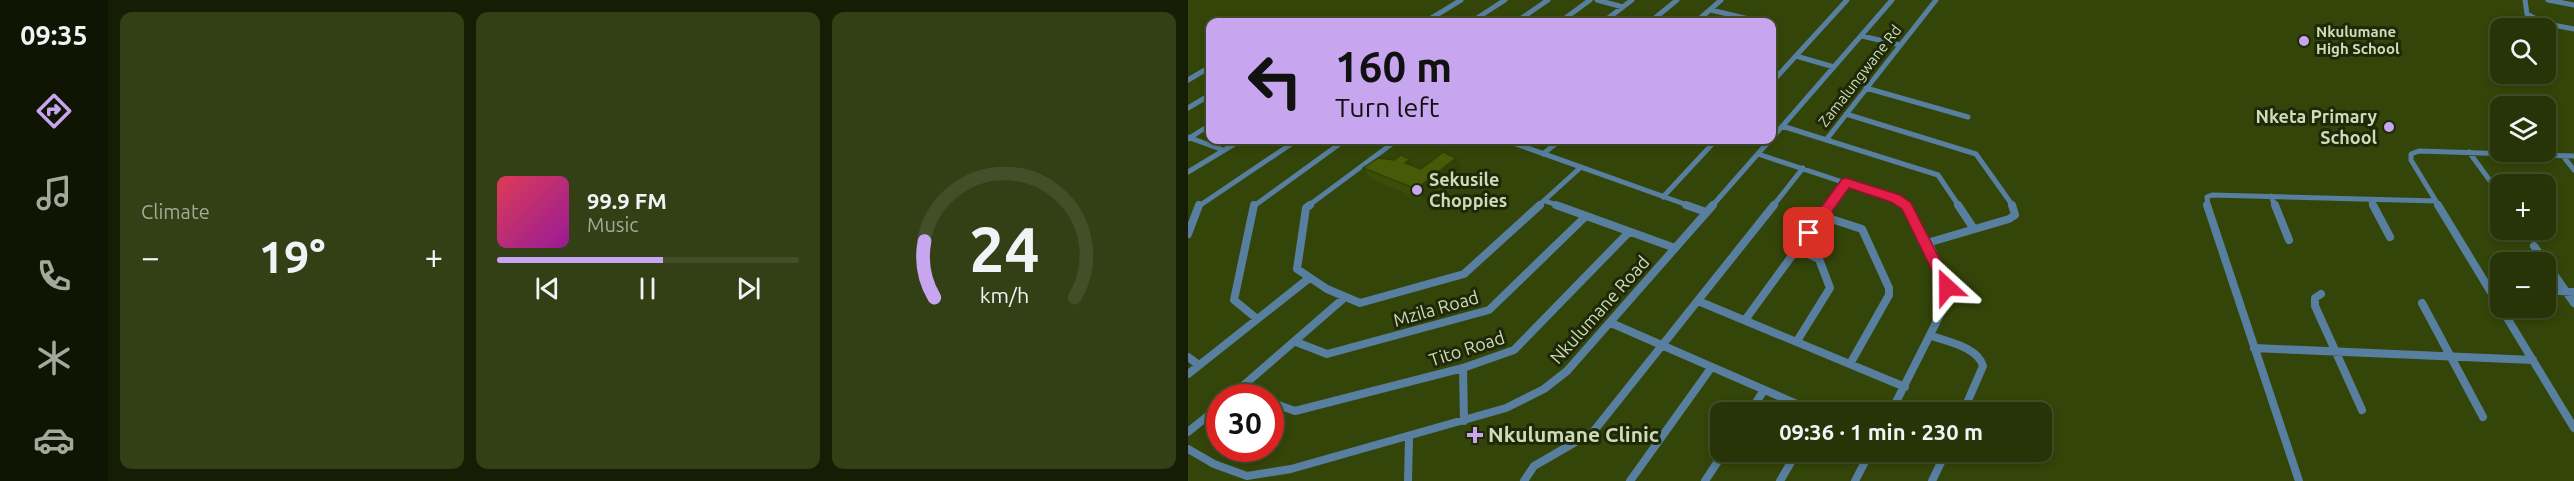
<!DOCTYPE html>
<meta charset="utf-8">
<style>
body{margin:0;font-family:Ubuntu,sans-serif;background:#333f15;color:#f1f3f6;height:100vh;display:flex;flex-direction:column;font-size:22px;white-space:nowrap}
*{box-sizing:border-box;margin:0}
p{font-size:20px;color:#a4aa9b}
.icon{flex:none;width:33px;height:33px;fill:none;stroke:currentColor;stroke-width:2;stroke-linecap:round;stroke-linejoin:round}
.map{position:relative;flex:1;overflow:hidden}
.sheet{display:flex;flex-direction:column;gap:12px;padding:12px;background:#151d04;width:1080px}
.sheet>*{flex:none}
.banner{position:absolute;left:18px;top:18px;width:570px;height:126px;border-radius:12px;box-shadow:0 3px 9px #0003,0 0 0 2px #434f28;background:#c7a6ef;color:#111;overflow:hidden}
.controls{position:absolute;left:1302px;top:18px;display:grid;gap:12px}
.controls a{display:grid;place-items:center;width:66px;height:66px;border-radius:12px;background:#273407;box-shadow:0 3px 9px #0003,0 0 0 2px #434f28;font-size:30px}
.speed{position:absolute;left:18px;top:384px;display:flex;gap:12px;font-size:30px;font-weight:700;text-align:center}
.speed>*{display:grid;place-content:center;width:78px;height:78px;border-radius:50%;background:#273407;box-shadow:0 3px 9px #0003,0 0 0 2px #434f28;line-height:1}
.speed .limit{border:9px solid #d22;background:#fff;color:#111}
.pin{position:absolute;display:grid;place-items:center;width:51px;height:51px;color:#fff;margin:-26px;border-radius:12px;box-shadow:0 3px 9px #0006}
.me{position:absolute;width:66px;margin:-33px;rotate:336deg;stroke-linejoin:round;filter:drop-shadow(0 0 4px #0008)}
.turn{display:flex;align-items:center;gap:21px;height:126px;padding:0 30px;font-size:27px}
.turn .icon{width:78px;height:78px;stroke-width:2.5}
.turn b{display:block;font-size:42px;line-height:51px}
.big{font-size:45px;font-weight:600;line-height:1.1}
.sheet .tile{flex:1;display:flex;flex-direction:column;justify-content:center;gap:9px;min-width:0;padding:0 21px;border-radius:12px;background:#333f15}
.sheet .dial{align-items:center;gap:0}
.dial svg{height:156px;overflow:visible;fill:none;stroke:#434f28;stroke-width:7;stroke-linecap:round;text-anchor:middle}
.dial text{fill:#f1f3f6;stroke:none}
.song{display:flex;align-items:center;gap:18px}
.cover{width:72px;height:72px;border-radius:9px;background:linear-gradient(135deg,hsl(350 70% 55%),hsl(300 70% 35%))}
.played{height:6px;border-radius:3px;background:linear-gradient(90deg,#c7a6ef 55%,#434f28 55%)}
.keys{display:flex;justify-content:space-around;direction:ltr}
.heat{display:flex;justify-content:space-between;align-items:center;font-size:33px;direction:ltr}
.sheet .tiles{flex:1;display:grid;gap:12px;grid-template-columns:repeat(3,1fr)}
.trip{position:absolute;left:522px;top:402px;width:342px;height:60px;border-radius:12px;background:#273407;box-shadow:0 3px 9px #0003,0 0 0 2px #434f28;font-weight:600;line-height:60px;text-align:center}
main{display:flex;flex:1;min-height:0}
.tabs{display:flex;flex-direction:column;width:108px;justify-content:space-around;align-items:center;background:#101503;color:#a4aa9b}
.tabs .icon{width:42px;height:42px}
.tabs .active{color:#c7a6ef}
.tabs b{font-size:27px;color:#f1f3f6}
.map>svg:first-child{display:block}
.lines{fill:none;stroke-linecap:round;stroke-linejoin:round}
.minor-far1{stroke:#587f9f;stroke-width:5}
.minor{stroke:#587f9f;stroke-width:8}
.wall{fill:#3b4e07}
.shaded-wall{fill:#304006}
.building{fill:#455b08;stroke:#304006;stroke-width:1.5}
.route{fill:#e11d48;stroke:#92132f;stroke-width:1.5}
.poi-dot{fill:#c7a6ef;stroke:#1f2909;stroke-width:2}
.labels{text-anchor:middle;stroke-width:6;stroke-linejoin:round;paint-order:stroke}
.far-poi-label{font-size:15px;font-weight:bold;fill:#cddcb6;stroke:#1f2909;text-anchor:start}
.far-street-label{font-size:15px;fill:#cddcb6;stroke:#1f2909}
.poi-label{font-size:18px;font-weight:bold;fill:#cddcb6;stroke:#1f2909;text-anchor:end}
.street-label{font-size:18px;fill:#cddcb6;stroke:#1f2909}
.near-poi-label{font-size:21px;font-weight:bold;fill:#cddcb6;stroke:#1f2909;text-anchor:start}
</style>
<main>
<nav class="tabs">
<b>09:35</b>
<svg class="icon active" aria-label="directions" viewBox="0 0 24 24"><path d="M12 3l9 9-9 9-9-9zM9 14v-3h6M13 9l2 2-2 2"/></svg>
<svg class="icon" aria-label="music" viewBox="0 0 24 24"><path d="M9 18V5l10-2v13"/><circle cx="6" cy="18" r="3"/><circle cx="16" cy="16" r="3"/></svg>
<svg class="icon" aria-label="phone" viewBox="0 0 24 24"><path d="M5 4h4l2 5-3 2q2 4 5 5l2-3 5 2v4C11 20 4 13 5 4z"/></svg>
<svg class="icon" aria-label="climate" viewBox="0 0 24 24"><path d="M12 3v18M4 7l16 10M4 17L20 7"/></svg>
<svg class="icon" aria-label="car" viewBox="0 0 24 24"><path d="M5 17H2v-5l4-1 3-4h7l3 4 3 1v5h-3M9 17h6M6 11h13"/><circle cx="7" cy="17" r="2"/><circle cx="17" cy="17" r="2"/></svg>
</nav>
<section class="sheet">
<div class="tiles">
<div class="tile"><p>Climate</p>
<div class="heat"><a>−</a><b class="big">19°</b><a>+</a></div>
</div>
<div class="tile">
<div class="song"><i class="cover"></i><div><b>99.9 FM</b><p>Music</p></div></div>
<div class="played"></div>
<div class="keys"><svg class="icon" aria-label="previous" viewBox="0 0 24 24"><path d="M18 5L8 12l10 7zM5 5v14"/></svg><svg class="icon" aria-label="pause" viewBox="0 0 24 24"><path d="M8 5v14M16 5v14"/></svg><svg class="icon" aria-label="next" viewBox="0 0 24 24"><path d="M6 5l10 7-10 7zM19 5v14"/></svg></div>
</div>
<div class="tile dial"><svg viewBox="0 0 100 80">
<path d="M14 69A42 42 0 1 1 86 69"/>
<path d="M14 69A42 42 0 0 1 9 40" stroke="#c7a6ef"/>
<text x="50" y="56" font-size="32" font-weight="700">24</text>
<text x="50" y="72" font-size="11">km/h</text>
</svg></div>
</div>
</section>
<div class="map">
<svg width="1386" height="481" viewBox="0 0 1386 481">
<rect width="100%" height="100%" fill="#344509"/>
<g class="lines">
<path class="minor-far1" d="M 409,0 L 435,7
M 1337,0 L 1339,14 L 1355,23 L 1386,29
M 1360,0 L 1386,5
M 523,10 L 573,22
M 468,17 L 489,22
M 237,22 L 273,0
M 283,22 L 317,0
M 328,22 L 360,0
M 372,22 L 402,0
M 415,22 L 444,0
M 462,22 L 489,0
M 508,22 L 533,0
M 584,26 L 584,33
M 674,36 L 712,45
M 608,56 L 646,67
M 0,80 L 22,67
M 584,82 L 659,0
M 678,88 L 780,117
M 0,108 L 22,95
M 658,114 L 788,154 L 825,206
M 594,126 L 750,175 L 771,206
M 0,137 L 35,150
M 584,138 L 704,0
M 0,139 L 22,125
M 317,140 L 502,206
M 638,140 L 748,0
M 1281,152 L 1311,193
M 355,154 L 372,140
M 570,154 L 712,201 L 717,206
M 1375,156 L 1386,170
M 0,172 L 53,140
M 1083,196 L 1087,206
M 475,197 L 528,140
M 1182,200 L 1185,206
M 357,201 L 372,206
M 11,206 L 109,140
M 66,206 L 157,140
M 120,206 L 209,140
M 350,206 L 393,167
M 524,206 L 582,140
M 585,206 L 615,168
M 640,206 L 658,182
M 1020,206 L 1019,197 L 1024,195 L 1248,201
M 1251,206 L 1223,160 L 1223,154 L 1231,151 L 1386,156"/>
<path class="minor" d="M 66,205 L 46,300 L 68,318
M 122,205 L 118,208 L 109,269 L 139,289 L 172,303 L 276,274 L 352,205
M 368,205 L 487,248
M 498,205 L 518,212
M 770,205 L 786,229
M 1019,205 L 1111,481
M 1087,205 L 1101,240
M 1185,205 L 1202,237
M 1250,205 L 1312,307
M 634,216 L 674,229 L 701,288 L 701,295 L 662,364
M 0,234 L 11,205
M 739,243 L 821,219 L 827,215 L 824,205
M 1346,246 L 1386,303
M 609,249 L 631,259 L 642,288 L 609,341
M 1300,287 L 1312,288
M 1358,290 L 1386,292
M 1133,294 L 1127,298 L 1127,306 L 1174,410
M 510,301 L 717,387
M 1234,303 L 1295,417
M 1313,308 L 1386,428
M 557,320 L 641,205
M 423,323 L 627,412
M 744,336 C 760,342 790,347 795,366 L 775,412
M 108,342 L 139,354 L 301,310 L 398,216
M 1066,348 L 1345,360
M 0,357 L 11,365
M 275,368 L 276,421
M 0,374 L 120,279
M 50,390 L 70,398
M 41,398 L 156,298
M 82,402 L 107,411 L 275,368 L 326,350 L 441,232
M 562,412 L 576,390
M 703,412 L 759,301 L 755,279 L 743,248 L 716,205
M 0,432 L 32,406
M 0,449 L 26,464 L 59,476 L 103,469 L 318,408 L 356,389 L 379,371 L 525,205
M 220,481 L 221,438
M 336,481 L 346,466 L 405,432 L 586,205
M 442,481 L 523,368
M 517,481 L 536,452
M 592,481 L 609,452
M 667,481 L 682,452
M 744,481 L 758,452"/>
</g>
<path class="wall" d="M 268,158 L 274,168 L 235,200 L 183,179 L 175,168 L 227,167 L 233,169 Z"/>
<path class="shaded-wall" d="M 268,158 L 274,168 L 235,200 L 228,189 Z
M 222,159 L 229,170 L 217,163 Z"/>
<path class="building" d="M 255,152 L 268,158 L 228,189 L 175,168 L 190,158 L 206,160 L 213,155 L 222,159 L 217,163 L 233,169 Z"/>
<path class="route" d="M 658,178 L 712,195 L 723,203 L 766,287 L 764,291 L 754,291 L 714,209 L 703,202 L 661,188 L 626,236 L 617,236 L 617,229 L 654,179 Z"/>
<g class="poi-dot">
<circle cx="1116" cy="41" r="6"/>
<circle cx="1201" cy="127" r="6"/>
<circle cx="229" cy="190" r="6"/>
<path d="M284 426h6v6h6v6h-6v6h-6v-6h-6v-6h6z"/>
</g>
<g class="labels">
<g class="far-poi-label">
<text x="1128" y="37">Nkulumane<tspan x="1128" dy="17">High School</tspan></text>
</g>
<g class="far-street-label">
<text transform="translate(672 76) rotate(-52)" y="5">Zamalungwane Rd</text>
</g>
<g class="poi-label">
<text x="1189" y="123">Nketa Primary<tspan x="1189" dy="21">School</tspan></text>
<text x="241" y="186" text-anchor="start">Sekusile<tspan x="241" dy="21">Choppies</tspan></text>
</g>
<g class="street-label">
<text transform="translate(248 309) rotate(-16)" y="6">Mzila Road</text>
<text transform="translate(412 310) rotate(-48)" y="6">Nkulumane Road</text>
<text transform="translate(279 349) rotate(-18)" y="6">Tito Road</text>
</g>
<g class="near-poi-label">
<text x="300" y="442">Nkulumane Clinic</text>
</g>
</g>
</svg>
<div class="controls">
<a><svg class="icon" aria-label="search" viewBox="0 0 24 24"><circle cx="10" cy="10" r="6"/><path d="M15 15l6 6"/></svg></a>
<a><svg class="icon" aria-label="layers" viewBox="0 0 24 24"><path d="M12 4l9 5-9 5-9-5zM3 14l9 5 9-5"/></svg></a>
<a>+</a>
<a>−</a>
</div>
<div class="speed"><div class="limit">30</div></div>
<div class="pin" style="left:621px;top:233px;background:#d93025"><svg class="icon" aria-label="arrive" viewBox="0 0 24 24"><path d="M6 21V4h12l-3 4 3 4H6"/></svg></div>
<svg class="me" style="left:759px;top:287px" viewBox="-20 -20 40 40"><path d="M0-17L14 15 0 8-14 15z" fill="#e11d48" stroke="#fff" stroke-width="4"/></svg>
<div class="trip">09:36 · 1 min · 230 m</div>
<div class="banner">
<div class="turn"><svg class="icon" aria-label="left" viewBox="0 0 24 24"><path d="M17 20v-9H6M10 6l-5 5 5 5"/></svg><div><b>160 m</b>Turn left</div></div>
</div>
</div>
</main>
